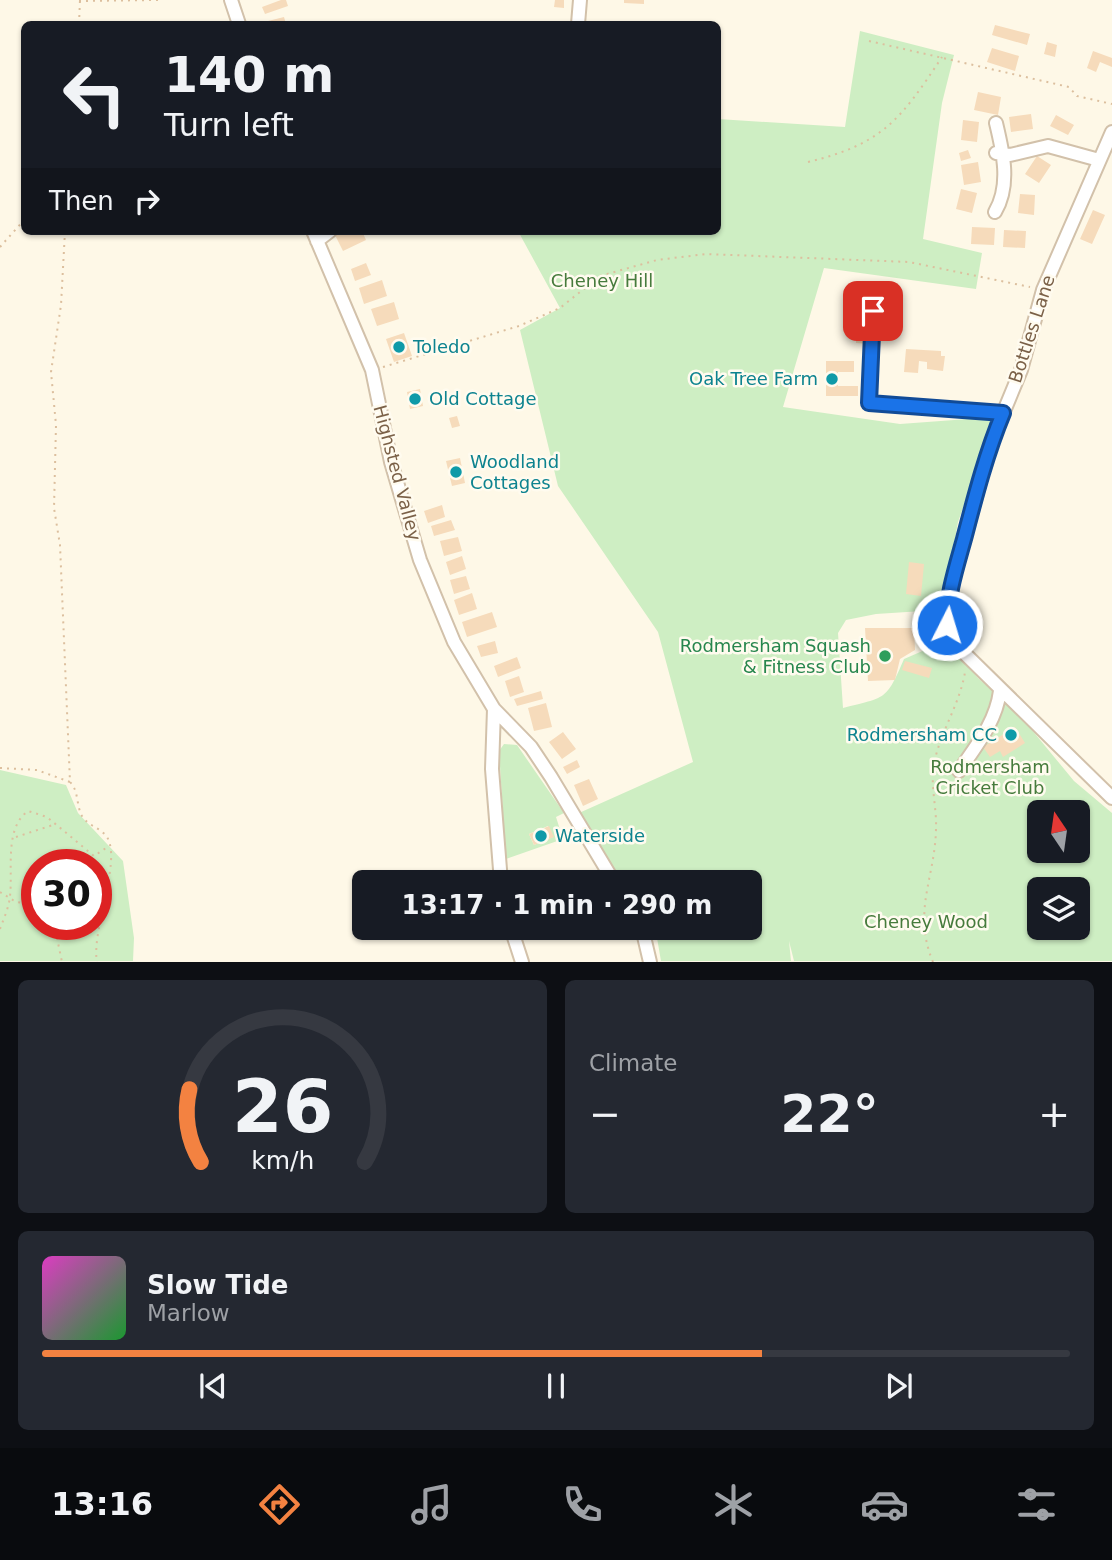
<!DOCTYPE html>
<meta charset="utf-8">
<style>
body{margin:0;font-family:"DejaVu Sans",sans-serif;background:#242831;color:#f1f3f6;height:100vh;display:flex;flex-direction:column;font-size:26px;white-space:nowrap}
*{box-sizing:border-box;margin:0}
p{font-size:23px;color:#9ea1a6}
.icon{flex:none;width:38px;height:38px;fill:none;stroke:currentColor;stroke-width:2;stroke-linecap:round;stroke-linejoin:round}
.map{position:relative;height:962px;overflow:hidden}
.panel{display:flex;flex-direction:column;gap:18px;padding:18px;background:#0d0f14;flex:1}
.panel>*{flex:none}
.banner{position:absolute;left:21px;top:21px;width:700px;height:214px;border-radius:10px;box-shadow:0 2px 5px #0004;background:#171b24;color:#f1f3f6;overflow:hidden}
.needle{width:46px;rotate:347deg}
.tools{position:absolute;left:1027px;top:800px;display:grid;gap:14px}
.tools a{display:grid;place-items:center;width:63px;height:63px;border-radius:10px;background:#171b24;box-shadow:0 2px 5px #0004;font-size:35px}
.speed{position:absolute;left:21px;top:849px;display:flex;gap:14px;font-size:35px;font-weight:700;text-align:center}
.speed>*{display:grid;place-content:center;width:91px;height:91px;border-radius:50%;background:#171b24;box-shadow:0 2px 5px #0004;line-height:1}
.speed .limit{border:10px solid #d22;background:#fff;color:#111}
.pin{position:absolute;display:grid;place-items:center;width:60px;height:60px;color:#fff;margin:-30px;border-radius:14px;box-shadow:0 4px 10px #0006}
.me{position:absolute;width:77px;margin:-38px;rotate:5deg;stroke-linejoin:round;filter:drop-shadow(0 0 5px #0008)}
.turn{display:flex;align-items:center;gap:24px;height:147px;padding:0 28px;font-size:32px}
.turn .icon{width:91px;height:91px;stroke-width:2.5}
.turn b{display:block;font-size:49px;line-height:60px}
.then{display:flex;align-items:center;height:66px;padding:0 28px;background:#0003;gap:14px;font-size:26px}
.big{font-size:52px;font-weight:600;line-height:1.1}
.panel .widget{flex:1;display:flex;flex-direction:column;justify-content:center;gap:10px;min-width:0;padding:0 24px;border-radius:10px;background:#242831}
.panel .dial{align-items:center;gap:0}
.dial svg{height:182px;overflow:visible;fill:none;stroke:#363941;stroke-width:7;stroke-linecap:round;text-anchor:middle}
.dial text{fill:#f1f3f6;stroke:none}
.song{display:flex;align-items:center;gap:21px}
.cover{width:84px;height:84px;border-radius:10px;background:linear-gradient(135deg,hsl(310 70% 55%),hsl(130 70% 35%))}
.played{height:7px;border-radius:4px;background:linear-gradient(90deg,#f38241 70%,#363941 70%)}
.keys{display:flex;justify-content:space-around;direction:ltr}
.heat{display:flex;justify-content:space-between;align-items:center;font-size:38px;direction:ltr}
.panel .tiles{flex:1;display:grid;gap:18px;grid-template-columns:1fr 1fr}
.widget:last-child{grid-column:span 2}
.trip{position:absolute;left:352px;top:870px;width:410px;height:70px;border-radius:10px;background:#171b24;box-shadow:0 2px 5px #0004;font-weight:600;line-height:70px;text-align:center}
.dock{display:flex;height:112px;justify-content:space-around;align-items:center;background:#090b0e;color:#9ea1a6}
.dock .icon{width:49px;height:49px}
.dock .selected{color:#f38241}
.dock b{font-size:32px;color:#f1f3f6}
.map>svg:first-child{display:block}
.green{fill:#ceeec3;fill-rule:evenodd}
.building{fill:#f6dbbb}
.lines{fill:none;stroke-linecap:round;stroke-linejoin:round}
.minor-casing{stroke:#d2c1aa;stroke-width:16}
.path{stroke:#dcbf9e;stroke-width:2;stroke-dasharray:2 5;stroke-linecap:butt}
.minor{stroke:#fff;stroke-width:12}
.route-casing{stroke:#114b97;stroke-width:18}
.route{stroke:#1a73e8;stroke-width:12}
.culture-dot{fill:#0f9aa8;stroke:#fffbef;stroke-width:2.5}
.leisure-dot{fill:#2e9e5b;stroke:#fffbef;stroke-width:2.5}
.labels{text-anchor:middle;stroke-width:5;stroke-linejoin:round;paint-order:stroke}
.park-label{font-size:18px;fill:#467b3c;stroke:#fffbef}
.street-label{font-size:18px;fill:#7b6148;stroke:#fffbef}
.culture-label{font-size:18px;fill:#0d838f;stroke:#fffbef;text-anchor:start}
.leisure-label{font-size:18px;fill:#27864d;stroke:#fffbef;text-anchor:end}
</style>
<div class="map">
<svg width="1112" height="962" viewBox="0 0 1112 962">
<rect width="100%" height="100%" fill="#fef8e7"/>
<path class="green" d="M 860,31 L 954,55 L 942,103 L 923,239 L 982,253 L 976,289 L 824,268 L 783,407 L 900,424 L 995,417 L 958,522 L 943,606 L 949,644 L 978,678 L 1022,718 L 1074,781 L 1112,813 L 1112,961 L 794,961 L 789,941 L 791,961 L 661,961 L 657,938 L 650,928 L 749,928 L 749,882 L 622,882 L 579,813 L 693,762 L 658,632 L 558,486 L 520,330 L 560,308 L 518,231 L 718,231 L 718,119 L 845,127 ZM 938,610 L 941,643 L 904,659 C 886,701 886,697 843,708 L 838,633 L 846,620 L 876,614 ZM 1040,812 L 1078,812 L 1078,850 L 1040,850 ZM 1040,889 L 1078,889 L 1078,928 L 1040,928 Z
M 504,744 L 517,745 L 564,813 L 556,817 L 563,839 L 506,859 L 499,751 ZM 548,826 L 553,837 L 534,845 L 529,834 Z
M 0,770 L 66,785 L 78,813 L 123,861 L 134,938 L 133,961 L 0,961 ZM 37,864 L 96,864 L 96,924 L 37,924 Z"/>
<path class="building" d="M 281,0 L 286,0 L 288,6 L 265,14 L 262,7 Z
M 555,0 L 564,0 L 564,8 L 554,7 Z
M 624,0 L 644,0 L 644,4 L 624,3 Z
M 284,17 L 286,24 L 268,24 L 268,21 Z
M 995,25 L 1030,34 L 1027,45 L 992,35 Z
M 1047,42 L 1057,45 L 1055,57 L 1044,54 Z
M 992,48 L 1019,56 L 1015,71 L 987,62 Z
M 1093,51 L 1112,58 L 1112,67 L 1100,62 L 1096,72 L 1087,68 Z
M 978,92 L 1001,97 L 998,115 L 974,110 Z
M 1031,114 L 1033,129 L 1011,132 L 1009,117 Z
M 1056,115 L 1074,125 L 1068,135 L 1050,126 Z
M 963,120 L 979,122 L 977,142 L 961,140 Z
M 968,150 L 971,158 L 961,161 L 959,153 Z
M 1037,156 L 1051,165 L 1039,183 L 1025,174 Z
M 978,162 L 981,182 L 964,185 L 961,165 Z
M 961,189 L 977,193 L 972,213 L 956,209 Z
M 1020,194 L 1035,195 L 1034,215 L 1018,213 Z
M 1093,210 L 1105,215 L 1092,244 L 1080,239 Z
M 972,227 L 995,228 L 994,245 L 971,244 Z
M 1004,230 L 1026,231 L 1025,248 L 1003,247 Z
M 344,231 L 362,231 L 366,240 L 343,251 L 335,235 Z
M 366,263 L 371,275 L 355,281 L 351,269 Z
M 382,280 L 387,296 L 364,304 L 359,288 Z
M 394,302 L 399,319 L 377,326 L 371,309 Z
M 856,319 L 870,319 L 870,344 L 856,343 Z
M 404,333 L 412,356 L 394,362 L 386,339 Z
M 906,349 L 941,351 L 941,356 L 945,356 L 943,371 L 927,369 L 927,362 L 919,361 L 918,373 L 904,372 Z
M 826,361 L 854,361 L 854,372 L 838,372 L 838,386 L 858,386 L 858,396 L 826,396 Z
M 420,389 L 423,406 L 410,409 L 407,392 Z
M 457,416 L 460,426 L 452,428 L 449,418 Z
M 460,458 L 465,483 L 452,486 L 446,461 Z
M 442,505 L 445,517 L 428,523 L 424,511 Z
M 451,520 L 455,530 L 434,536 L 431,526 Z
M 458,537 L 462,551 L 444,556 L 440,541 Z
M 462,556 L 466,569 L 450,575 L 446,562 Z
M 909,562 L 924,564 L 921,596 L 906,594 Z
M 466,576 L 470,589 L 454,594 L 450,580 Z
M 472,593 L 477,609 L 459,615 L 454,600 Z
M 492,612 L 497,627 L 467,637 L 462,622 Z
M 865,628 L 914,628 L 915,650 L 900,659 L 895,680 L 868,681 Z
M 495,641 L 498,653 L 481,657 L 477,646 Z
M 517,657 L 521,668 L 498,677 L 494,666 Z
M 905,661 L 932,668 L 929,678 L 902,670 Z
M 519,676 L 524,692 L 510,697 L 505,681 Z
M 541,691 L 543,699 L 517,706 L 514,699 Z
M 546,703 L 552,727 L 534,731 L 528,708 Z
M 1015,727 L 1025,743 L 1003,757 L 1000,751 L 990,757 L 983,747 Z
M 563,732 L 576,749 L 562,759 L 549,742 Z
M 577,760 L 580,767 L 567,774 L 563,767 Z
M 589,779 L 598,799 L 583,806 L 574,785 Z
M 549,826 L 554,837 L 534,845 L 529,834 Z"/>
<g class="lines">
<g class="minor-casing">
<path id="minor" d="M 231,0 L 239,24
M 578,24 L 580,0
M 1112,132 L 1043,290 L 1021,370 L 990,445 L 947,602 L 947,625 L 956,645 L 1112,798
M 996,153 L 1010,155 L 1048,146 L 1099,160
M 995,212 C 1011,185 1003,152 996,123
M 313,231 L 372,370 L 391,462 L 420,560 L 454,642 L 494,709 L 531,747 L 551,777 L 614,882
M 317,241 L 330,231
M 873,311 L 869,403 L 1003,413
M 494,709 L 492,769 L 501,882
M 959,771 C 976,746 996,722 1000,691
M 511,928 L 522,962
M 642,928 L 650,962"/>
</g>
<path class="path" d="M 79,1 L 159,0
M 79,24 L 80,0
M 869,41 L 1069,87 L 1077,96 L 1112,104
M 808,162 C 883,144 901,119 942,57
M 65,231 L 61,305 L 51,372 L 56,425 L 54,508 L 60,545 L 70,782 C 79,791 76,805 82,816 C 88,826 101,828 107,837 C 122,861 91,931 97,962
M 0,247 L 24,220
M 383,367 L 519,326 L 560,308 L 600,276 L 657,260 L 706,254 L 909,262 L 1030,287
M 0,768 L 37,770 L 70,782
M 16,837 L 56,824
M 0,892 L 16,902 L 37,905
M 54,924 L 62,962
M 0,929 C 4,918 9,907 10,896 C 13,870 4,828 28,811 L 47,817 L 94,856 L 109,846
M 933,962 C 912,912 935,878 936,829 C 937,809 930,784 934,764 C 940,732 960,704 965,672"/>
<use href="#minor" class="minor"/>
</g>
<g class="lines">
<g class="route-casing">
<path id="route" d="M 873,311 L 869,403 L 1003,413 C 986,454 975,497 964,539 C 956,568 947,595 947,625"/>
</g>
<use href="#route" class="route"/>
</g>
<g class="culture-dot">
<circle cx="399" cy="347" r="7"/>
<circle cx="832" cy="379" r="7"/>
<circle cx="415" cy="399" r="7"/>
<circle cx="456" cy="472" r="7"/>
<circle cx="1011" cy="735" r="7"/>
<circle cx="541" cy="836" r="7"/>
</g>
<circle class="leisure-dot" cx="885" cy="656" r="7"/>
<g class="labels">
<g class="park-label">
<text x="602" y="287">Cheney Hill</text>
<text x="990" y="773">Rodmersham<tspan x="990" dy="21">Cricket Club</tspan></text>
<text x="926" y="928">Cheney Wood</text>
</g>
<g class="street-label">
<text transform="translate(1032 329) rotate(-72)" y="6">Bottles Lane</text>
<text transform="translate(397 473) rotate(75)" y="6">Highsted Valley</text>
</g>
<g class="culture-label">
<text x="413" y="353">Toledo</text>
<text x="818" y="385" text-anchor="end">Oak Tree Farm</text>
<text x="429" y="405">Old Cottage</text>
<text x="470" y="468">Woodland<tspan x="470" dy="21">Cottages</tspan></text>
<text x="997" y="741" text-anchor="end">Rodmersham CC</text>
<text x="555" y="842">Waterside</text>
</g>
<g class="leisure-label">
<text x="871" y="652">Rodmersham Squash<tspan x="871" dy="21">&amp; Fitness Club</tspan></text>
</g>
</g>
</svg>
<div class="tools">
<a><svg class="needle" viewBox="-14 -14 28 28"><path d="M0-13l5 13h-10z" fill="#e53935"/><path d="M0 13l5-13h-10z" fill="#9ea1a6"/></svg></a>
<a><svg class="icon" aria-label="layers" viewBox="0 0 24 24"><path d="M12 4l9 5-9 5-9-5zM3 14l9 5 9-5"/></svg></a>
</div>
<div class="speed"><div class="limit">30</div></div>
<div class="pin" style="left:873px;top:311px;background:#d93025"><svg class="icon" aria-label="arrive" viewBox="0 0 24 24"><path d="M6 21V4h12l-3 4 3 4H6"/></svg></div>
<svg class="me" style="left:947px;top:625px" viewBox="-20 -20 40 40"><circle r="17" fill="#1a73e8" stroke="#fff" stroke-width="3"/><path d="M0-11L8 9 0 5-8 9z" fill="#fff"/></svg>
<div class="trip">13:17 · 1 min · 290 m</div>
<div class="banner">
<div class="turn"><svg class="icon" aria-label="left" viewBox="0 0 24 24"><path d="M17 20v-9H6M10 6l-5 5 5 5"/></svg><div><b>140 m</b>Turn left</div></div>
<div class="then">Then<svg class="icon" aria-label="right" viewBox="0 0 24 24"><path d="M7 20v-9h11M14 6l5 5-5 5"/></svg></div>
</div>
</div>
<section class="panel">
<div class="tiles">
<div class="widget dial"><svg viewBox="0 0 100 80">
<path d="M14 69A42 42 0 1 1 86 69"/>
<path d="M14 69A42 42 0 0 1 9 37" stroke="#f38241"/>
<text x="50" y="56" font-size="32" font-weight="700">26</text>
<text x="50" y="72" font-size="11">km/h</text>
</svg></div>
<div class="widget"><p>Climate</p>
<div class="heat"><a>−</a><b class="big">22°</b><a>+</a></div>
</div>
<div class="widget">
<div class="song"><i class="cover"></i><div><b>Slow Tide</b><p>Marlow</p></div></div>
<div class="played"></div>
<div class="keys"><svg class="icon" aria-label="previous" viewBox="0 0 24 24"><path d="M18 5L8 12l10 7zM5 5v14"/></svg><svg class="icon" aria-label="pause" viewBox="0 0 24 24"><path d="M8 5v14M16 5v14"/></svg><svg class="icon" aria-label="next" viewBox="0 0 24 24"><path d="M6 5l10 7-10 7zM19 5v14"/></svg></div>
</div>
</div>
</section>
<nav class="dock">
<b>13:16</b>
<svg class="icon selected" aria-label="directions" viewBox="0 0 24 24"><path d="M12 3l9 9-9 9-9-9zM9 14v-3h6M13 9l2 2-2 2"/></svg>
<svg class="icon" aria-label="music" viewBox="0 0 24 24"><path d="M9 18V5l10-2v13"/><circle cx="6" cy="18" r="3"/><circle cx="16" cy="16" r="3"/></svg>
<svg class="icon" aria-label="phone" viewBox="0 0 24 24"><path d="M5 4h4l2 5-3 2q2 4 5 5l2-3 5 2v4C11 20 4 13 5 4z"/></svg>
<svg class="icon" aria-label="climate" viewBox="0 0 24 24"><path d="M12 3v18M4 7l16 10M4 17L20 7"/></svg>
<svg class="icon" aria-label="car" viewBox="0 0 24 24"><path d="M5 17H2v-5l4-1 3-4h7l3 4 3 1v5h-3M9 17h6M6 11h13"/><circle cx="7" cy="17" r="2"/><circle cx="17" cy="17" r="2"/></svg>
<svg class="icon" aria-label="filters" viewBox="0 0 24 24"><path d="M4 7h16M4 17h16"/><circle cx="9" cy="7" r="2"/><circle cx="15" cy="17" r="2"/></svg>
</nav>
